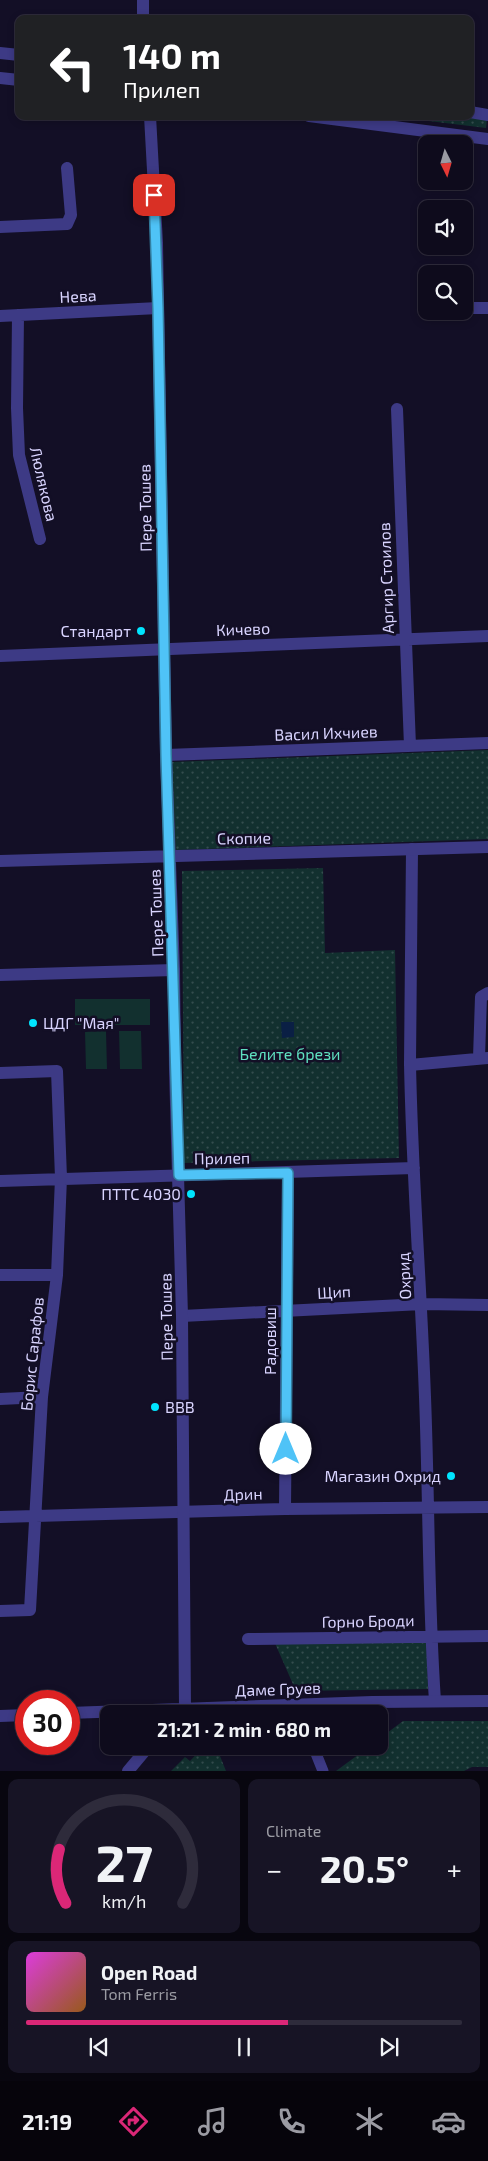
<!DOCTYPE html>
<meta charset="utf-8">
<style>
body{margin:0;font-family:"Exo 2",sans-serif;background:#171425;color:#f1f3f6;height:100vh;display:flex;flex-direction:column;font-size:19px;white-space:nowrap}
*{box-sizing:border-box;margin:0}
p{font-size:16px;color:#9b9ba3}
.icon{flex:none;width:28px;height:28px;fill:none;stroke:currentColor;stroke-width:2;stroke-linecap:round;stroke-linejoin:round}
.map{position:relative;height:1771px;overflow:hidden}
.side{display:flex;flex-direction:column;gap:8px;padding:8px;background:#08060f;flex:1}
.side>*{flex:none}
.guide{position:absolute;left:15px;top:15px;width:459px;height:105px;border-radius:10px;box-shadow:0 2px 8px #0003,0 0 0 1px #2e2b3b;background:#202124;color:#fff;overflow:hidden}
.needle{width:32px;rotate:175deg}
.buttons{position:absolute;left:418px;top:135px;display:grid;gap:10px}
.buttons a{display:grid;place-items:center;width:55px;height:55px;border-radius:10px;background:#0e0b1c;box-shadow:0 2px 8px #0003,0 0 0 1px #2e2b3b;font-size:25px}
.speed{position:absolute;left:15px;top:1690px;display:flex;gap:10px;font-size:25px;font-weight:700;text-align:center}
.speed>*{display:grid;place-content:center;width:65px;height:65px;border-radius:50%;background:#0e0b1c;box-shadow:0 2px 8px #0003,0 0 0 1px #2e2b3b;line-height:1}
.speed .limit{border:8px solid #d22;background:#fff;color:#111}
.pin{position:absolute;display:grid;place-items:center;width:42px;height:42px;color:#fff;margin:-21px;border-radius:10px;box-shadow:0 2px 8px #0006}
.me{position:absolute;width:55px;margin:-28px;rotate:0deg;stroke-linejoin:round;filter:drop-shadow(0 0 4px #0008)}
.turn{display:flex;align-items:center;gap:18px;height:105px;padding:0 25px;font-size:22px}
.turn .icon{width:65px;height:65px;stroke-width:2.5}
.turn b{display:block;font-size:35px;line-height:42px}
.big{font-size:38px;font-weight:700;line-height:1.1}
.side .widget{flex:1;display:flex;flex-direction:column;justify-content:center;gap:8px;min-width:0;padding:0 18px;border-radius:10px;background:#171425}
.side .dial{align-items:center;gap:0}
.dial svg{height:130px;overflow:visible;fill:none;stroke:#2e2b3b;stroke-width:7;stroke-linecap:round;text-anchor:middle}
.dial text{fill:#f1f3f6;stroke:none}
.song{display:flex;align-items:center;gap:15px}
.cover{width:60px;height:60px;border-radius:8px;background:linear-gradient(135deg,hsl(300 70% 55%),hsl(30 70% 35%))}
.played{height:5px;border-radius:2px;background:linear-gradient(90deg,#db2777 60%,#2e2b3b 60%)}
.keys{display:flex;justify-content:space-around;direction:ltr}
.heat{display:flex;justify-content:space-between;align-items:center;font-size:28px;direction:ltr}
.side .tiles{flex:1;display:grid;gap:8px;grid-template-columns:1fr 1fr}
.widget:last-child{grid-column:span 2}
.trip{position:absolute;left:100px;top:1705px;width:288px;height:50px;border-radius:10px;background:#0e0b1c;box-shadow:0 2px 8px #0003,0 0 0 1px #2e2b3b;font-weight:700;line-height:50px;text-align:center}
.dock{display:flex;height:80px;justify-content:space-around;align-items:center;background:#06040b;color:#9b9ba3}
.dock .icon{width:35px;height:35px}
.dock .on{color:#db2777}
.dock b{font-size:22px;color:#f1f3f6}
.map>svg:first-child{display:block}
.green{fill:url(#green-dots)}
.pitch{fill:#12302f}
.water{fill:#0a1f44}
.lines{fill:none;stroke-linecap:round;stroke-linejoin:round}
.pedestrian{stroke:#3d3a85;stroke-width:11}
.minor{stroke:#3d3a85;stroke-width:12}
.tertiary{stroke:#3d3a85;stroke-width:12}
.route-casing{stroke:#337fa1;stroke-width:12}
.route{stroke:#4fc3f7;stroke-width:9}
.poi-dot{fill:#00e5ff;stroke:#130f26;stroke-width:2}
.labels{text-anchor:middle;stroke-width:5;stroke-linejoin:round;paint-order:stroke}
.street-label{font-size:16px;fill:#d9d4ff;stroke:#130f26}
.poi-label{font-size:16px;fill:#d9d4ff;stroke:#130f26;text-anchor:end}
.park-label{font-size:16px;fill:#5fe0c0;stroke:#130f26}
</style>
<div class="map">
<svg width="488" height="1771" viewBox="0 0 488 1771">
<defs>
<pattern id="green-dots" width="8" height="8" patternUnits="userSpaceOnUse" patternTransform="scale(1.25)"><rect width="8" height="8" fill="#12302f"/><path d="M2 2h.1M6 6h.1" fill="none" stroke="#344d4e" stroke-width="1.8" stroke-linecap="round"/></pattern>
</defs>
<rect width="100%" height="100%" fill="#130f26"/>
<path class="green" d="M 388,116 L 468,116 L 487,119 L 486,128 Z
M 488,750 L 488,839 L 175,850 L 172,762 Z
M 323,868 L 325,953 L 395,950 L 399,1158 L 184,1163 L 182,871 Z
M 274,1641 L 427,1641 L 428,1689 L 296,1691 Z
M 403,1721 L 488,1721 L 488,1767 L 472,1767 L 464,1771 L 336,1771 L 370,1746 L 379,1746 L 379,1739 Z
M 204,1746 L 216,1746 L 226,1771 L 171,1771 L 185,1757 L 190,1761 Z"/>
<path class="pitch" d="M 75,999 L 150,999 L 150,1025 L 75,1025 Z
M 106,1031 L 107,1069 L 86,1069 L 85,1032 Z
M 119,1031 L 141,1031 L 142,1069 L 120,1069 Z"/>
<path class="water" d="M 281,1022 L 294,1022 L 294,1037 L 282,1038 Z"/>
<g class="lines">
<path class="pedestrian" d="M 313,1746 L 323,1771"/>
<path class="minor" d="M 0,227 L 67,224 L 71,215 L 67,168
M 464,308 L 488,308
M 18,315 L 17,408 L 19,455 L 40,539
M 0,316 L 158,308
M 397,409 L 410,746
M 0,656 L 488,636
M 166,755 L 488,743
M 412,849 C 411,921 410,992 410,1063 C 412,1175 421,1286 425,1397 C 429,1498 428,1600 435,1701
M 0,975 L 174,970
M 479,1058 L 481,997 L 488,993
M 410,1065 L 488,1058
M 0,1073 L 57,1071 L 61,1178 L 57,1275 L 42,1397 L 30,1610 L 0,1611
M 0,1181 L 414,1168
M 0,1275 L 57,1275
M 182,1316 L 422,1304 L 488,1305
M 0,1399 L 42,1397
M 285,1509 L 288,1173
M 0,1517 L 285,1509 L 488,1507
M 248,1639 L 488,1636
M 128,1771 L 149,1746"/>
<path class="tertiary" d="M 143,0 L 143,19
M 0,53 L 19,55
M 0,78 L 19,80
M 470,112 L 488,115
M 150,116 L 157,243 L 166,755 L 174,970 L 175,1069 L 182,1316 L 185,1708
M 309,116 L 488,139
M 0,861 L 488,847
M 69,1713 L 372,1702 L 488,1701
M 0,1716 L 26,1715"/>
</g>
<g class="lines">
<g class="route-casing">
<path id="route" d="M 154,195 L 158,308 L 166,755 L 179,1175 L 288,1173 L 286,1449"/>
</g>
<use href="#route" class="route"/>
</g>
<g class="poi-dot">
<circle cx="141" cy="631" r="5"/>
<circle cx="33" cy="1023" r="5"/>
<circle cx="191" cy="1194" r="5"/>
<circle cx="155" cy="1407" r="5"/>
<circle cx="451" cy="1476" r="5"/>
</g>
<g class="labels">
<g class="street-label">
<text transform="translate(78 296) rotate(-3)" y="6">Нева</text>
<text transform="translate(44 484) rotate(77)" y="6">Люлякова</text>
<text transform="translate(145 508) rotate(-91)" y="6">Пере Тошев</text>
<text transform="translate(386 578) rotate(-92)" y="6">Аргир Стоилов</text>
<text transform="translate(243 629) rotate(-2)" y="6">Кичево</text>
<text transform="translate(326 733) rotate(-2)" y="6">Васил Ихчиев</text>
<text transform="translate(244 838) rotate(-1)" y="6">Скопие</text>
<text transform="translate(156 913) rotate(-92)" y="6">Пере Тошев</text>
<text transform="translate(222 1158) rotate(-1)" y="6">Прилеп</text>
<text transform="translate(404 1276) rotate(-93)" y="6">Охрид</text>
<text transform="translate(334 1292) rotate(-3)" y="6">Щип</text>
<text transform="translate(166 1317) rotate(-91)" y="6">Пере Тошев</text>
<text transform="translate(270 1341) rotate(-90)" y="6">Радовиш</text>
<text transform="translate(32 1354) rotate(-84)" y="6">Борис Сарафов</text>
<text transform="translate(243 1494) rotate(-2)" y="6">Дрин</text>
<text transform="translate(368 1621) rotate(-1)" y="6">Горно Броди</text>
<text transform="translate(278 1689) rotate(-2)" y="6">Даме Груев</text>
</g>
<g class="poi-label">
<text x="131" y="637">Стандарт</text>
<text x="43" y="1029" text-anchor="start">ЦДГ "Мая"</text>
<text x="181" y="1200">ПТТС 4030</text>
<text x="165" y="1413" text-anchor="start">BBB</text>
<text x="441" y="1482">Магазин Охрид</text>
</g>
<g class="park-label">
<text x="290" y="1060">Белите брези</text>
</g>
</g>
</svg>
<div class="buttons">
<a><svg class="needle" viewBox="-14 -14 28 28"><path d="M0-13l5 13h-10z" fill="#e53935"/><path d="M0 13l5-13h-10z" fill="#9b9ba3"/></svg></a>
<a><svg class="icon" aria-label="sound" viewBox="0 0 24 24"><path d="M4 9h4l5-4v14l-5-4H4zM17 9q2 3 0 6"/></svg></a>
<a><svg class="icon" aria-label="search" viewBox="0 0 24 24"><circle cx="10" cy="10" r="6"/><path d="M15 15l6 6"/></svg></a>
</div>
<div class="speed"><div class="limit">30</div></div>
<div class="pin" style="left:154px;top:195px;background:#d93025"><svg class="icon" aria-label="arrive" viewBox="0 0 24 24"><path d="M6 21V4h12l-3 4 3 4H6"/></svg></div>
<svg class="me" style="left:286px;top:1449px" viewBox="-20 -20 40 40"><circle r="19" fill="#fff"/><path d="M0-13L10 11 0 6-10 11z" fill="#4fc3f7"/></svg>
<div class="trip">21:21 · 2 min · 680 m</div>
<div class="guide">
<div class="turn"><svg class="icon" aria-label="left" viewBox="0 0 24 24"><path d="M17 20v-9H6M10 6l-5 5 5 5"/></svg><div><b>140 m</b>Прилеп</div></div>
</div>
</div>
<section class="side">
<div class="tiles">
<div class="widget dial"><svg viewBox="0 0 100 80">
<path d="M14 69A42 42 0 1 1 86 69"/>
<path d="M14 69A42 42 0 0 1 10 36" stroke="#db2777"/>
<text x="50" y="56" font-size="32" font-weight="700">27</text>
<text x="50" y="72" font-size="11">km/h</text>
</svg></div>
<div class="widget"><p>Climate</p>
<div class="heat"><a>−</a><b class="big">20.5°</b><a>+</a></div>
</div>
<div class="widget">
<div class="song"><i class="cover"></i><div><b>Open Road</b><p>Tom Ferris</p></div></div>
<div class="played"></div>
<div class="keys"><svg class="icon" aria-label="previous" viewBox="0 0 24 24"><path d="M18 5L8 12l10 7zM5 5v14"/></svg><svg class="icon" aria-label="pause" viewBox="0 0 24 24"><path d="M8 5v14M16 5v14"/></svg><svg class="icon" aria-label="next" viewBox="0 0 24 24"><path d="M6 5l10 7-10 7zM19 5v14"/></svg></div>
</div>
</div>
</section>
<nav class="dock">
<b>21:19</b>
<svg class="icon on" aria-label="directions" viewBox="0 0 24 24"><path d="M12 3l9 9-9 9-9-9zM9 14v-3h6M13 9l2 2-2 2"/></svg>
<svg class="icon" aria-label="music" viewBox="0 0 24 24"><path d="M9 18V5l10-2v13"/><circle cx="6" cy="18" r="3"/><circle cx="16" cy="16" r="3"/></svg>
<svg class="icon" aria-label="phone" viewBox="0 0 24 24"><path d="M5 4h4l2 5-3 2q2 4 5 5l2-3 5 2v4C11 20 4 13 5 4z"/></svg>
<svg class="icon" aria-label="climate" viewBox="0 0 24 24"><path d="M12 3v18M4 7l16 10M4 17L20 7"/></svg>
<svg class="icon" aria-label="car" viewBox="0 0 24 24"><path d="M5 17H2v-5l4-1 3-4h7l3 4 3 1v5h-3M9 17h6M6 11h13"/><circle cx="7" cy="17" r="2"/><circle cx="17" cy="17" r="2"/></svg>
</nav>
